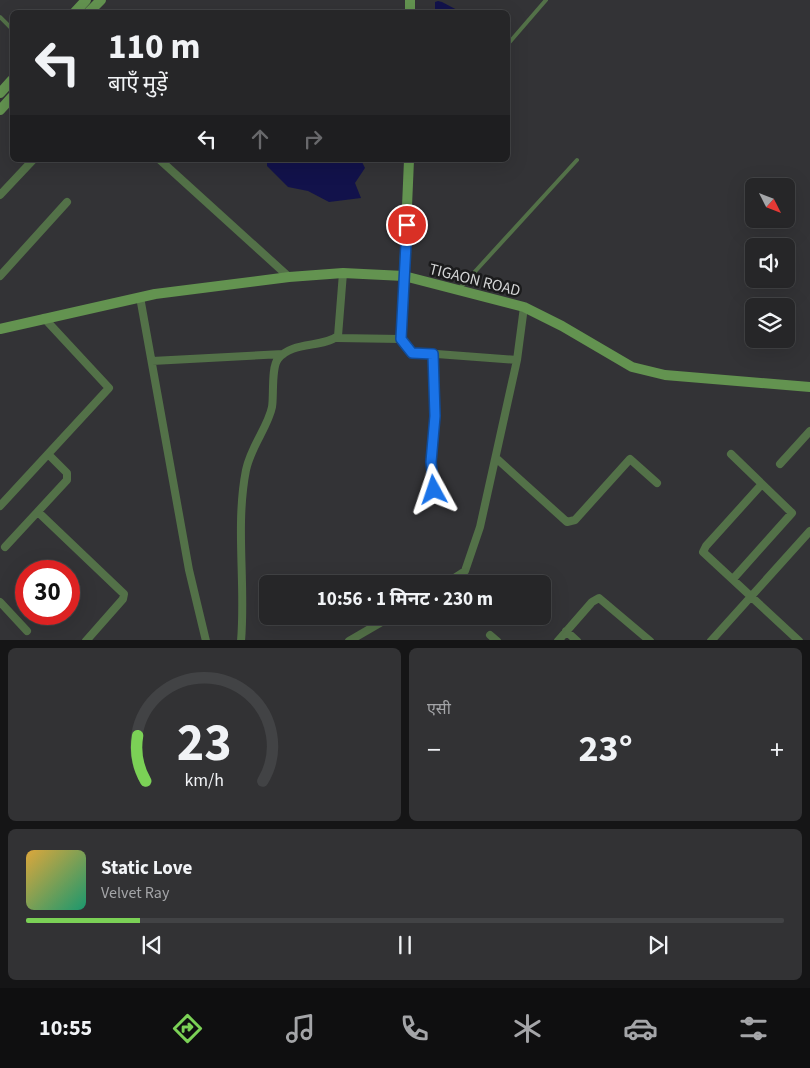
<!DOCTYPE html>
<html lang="hi">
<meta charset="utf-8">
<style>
body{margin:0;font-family:"Source Sans 3","Noto Sans Devanagari",sans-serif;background:#323234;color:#f1f3f6;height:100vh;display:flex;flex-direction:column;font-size:19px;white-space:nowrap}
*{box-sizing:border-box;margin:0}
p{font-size:16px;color:#a4a5a8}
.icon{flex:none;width:28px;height:28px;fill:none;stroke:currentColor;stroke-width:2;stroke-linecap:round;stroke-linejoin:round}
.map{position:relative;height:640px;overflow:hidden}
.details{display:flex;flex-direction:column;gap:8px;padding:8px;background:#151516;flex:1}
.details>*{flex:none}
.hud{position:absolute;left:10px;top:10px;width:500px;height:152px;border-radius:8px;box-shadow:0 5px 20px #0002,0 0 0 1px #424345;background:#262628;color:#f1f3f6;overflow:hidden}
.needle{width:32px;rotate:132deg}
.controls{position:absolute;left:745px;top:178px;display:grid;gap:10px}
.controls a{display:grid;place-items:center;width:50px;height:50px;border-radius:8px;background:#262628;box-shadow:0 5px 20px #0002,0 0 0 1px #424345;font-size:25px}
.speed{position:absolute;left:15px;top:560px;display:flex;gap:10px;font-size:25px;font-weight:700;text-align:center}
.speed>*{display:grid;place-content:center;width:65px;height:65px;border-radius:50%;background:#262628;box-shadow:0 5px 20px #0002,0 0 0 1px #424345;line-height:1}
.speed .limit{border:8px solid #d22;background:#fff;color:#111}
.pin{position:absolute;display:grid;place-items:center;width:42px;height:42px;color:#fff;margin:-21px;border:2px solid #fff;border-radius:50%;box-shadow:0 1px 5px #0007}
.me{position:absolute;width:55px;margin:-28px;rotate:355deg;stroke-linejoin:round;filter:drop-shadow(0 0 4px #0008)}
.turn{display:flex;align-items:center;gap:18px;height:105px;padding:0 15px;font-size:22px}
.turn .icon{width:65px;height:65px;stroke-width:2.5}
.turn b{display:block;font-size:35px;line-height:42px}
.lanes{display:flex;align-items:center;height:48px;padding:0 15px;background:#0003;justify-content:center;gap:25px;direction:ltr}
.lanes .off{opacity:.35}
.big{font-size:38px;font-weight:700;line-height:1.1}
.details .tile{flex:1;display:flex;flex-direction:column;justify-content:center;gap:8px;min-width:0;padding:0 18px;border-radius:8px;background:#323234}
.details .dial{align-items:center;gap:0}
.dial svg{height:130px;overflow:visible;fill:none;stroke:#424345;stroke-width:7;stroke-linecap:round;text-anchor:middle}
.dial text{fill:#f1f3f6;stroke:none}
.song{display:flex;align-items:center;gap:15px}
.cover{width:60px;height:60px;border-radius:8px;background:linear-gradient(135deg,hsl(40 70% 55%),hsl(160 70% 35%))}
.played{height:5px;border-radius:2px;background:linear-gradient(90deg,#7bd156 15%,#424345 15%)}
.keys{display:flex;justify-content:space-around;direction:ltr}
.heat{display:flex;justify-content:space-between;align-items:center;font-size:28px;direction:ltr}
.details .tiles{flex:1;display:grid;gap:8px;grid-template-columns:1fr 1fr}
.tile:last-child{grid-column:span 2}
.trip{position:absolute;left:259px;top:575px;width:292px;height:50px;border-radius:8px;background:#262628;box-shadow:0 5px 20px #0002,0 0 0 1px #424345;font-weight:700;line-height:50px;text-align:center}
.menu{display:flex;height:80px;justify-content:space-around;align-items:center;background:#0f0f10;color:#a4a5a8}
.menu .icon{width:35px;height:35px}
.menu .current{color:#7bd156}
.menu b{font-size:22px;color:#f1f3f6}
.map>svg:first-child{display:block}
.water{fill:#12124b}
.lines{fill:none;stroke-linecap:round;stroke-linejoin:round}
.lane{stroke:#537148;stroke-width:4}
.street{stroke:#537148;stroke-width:8}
.secondary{stroke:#639350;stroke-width:10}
.route-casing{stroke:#114b97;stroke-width:12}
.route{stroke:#1a73e8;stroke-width:9}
.labels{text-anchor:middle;stroke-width:5;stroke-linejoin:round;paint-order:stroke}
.street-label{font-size:16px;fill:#d3d4d5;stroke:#1b1b1c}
</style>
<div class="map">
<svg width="810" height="641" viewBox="0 0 810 641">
<rect width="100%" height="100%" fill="#333336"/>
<path class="water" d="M 438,1 L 442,2 L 461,12 L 435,12 L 435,2 Z
M 267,160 L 361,160 L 365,168 L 355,183 L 361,198 L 329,202 L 308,191 L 288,187 L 267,166 Z"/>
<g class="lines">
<path class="lane" d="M 0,17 L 12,29
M 508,44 L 546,0
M 459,289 L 577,160"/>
<path class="street" d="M 160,160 L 289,277
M 0,195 L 33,160
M 0,276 L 67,202
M 404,276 L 401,339 L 410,352 L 517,360
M 140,297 L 189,570 L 206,641
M 337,338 L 401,339
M 433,354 L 435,416 L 431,462 L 434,490
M 152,361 L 283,354
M 731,454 L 792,513 L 733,579
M 496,458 L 567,522 L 575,520 L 630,459 L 657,483
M 780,464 L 810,431
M 762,484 L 706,546 L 703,552 L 799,641
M 0,506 L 109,388 L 44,318
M 38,512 L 124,594 L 123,599 L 86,641
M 5,547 L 67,480 L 67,473 L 48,454
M 445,584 L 465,571 L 480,527 L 517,360 L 524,307
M 0,602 L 27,631
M 566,631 L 577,641
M 490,635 L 497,641
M 241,641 C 246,584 235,526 246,470 C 251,446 268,427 272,407 C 274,396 271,367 278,359 C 292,341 322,348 338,336 L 343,273
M 349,641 L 392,616
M 558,641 L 592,602 L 599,598 L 650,641
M 711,641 L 810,531"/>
<path class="secondary" d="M 75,12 L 86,0
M 89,12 L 101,0
M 410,12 L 410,0
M 0,93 L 12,80
M 0,110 L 12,97
M 404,276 L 409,160
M 0,329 L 155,294 L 289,277 L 343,273 L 404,276 L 524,307 L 562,326 L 632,367 L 665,375 L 810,387"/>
</g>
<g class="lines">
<g class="route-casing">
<path id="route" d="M 407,225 L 401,339 L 412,353 L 433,354 L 435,416 L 431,462 L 434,490"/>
</g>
<use href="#route" class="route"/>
</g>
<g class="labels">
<g class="street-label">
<text transform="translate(475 279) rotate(14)" y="6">TIGAON ROAD</text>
</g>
</g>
</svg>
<div class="controls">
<a><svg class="needle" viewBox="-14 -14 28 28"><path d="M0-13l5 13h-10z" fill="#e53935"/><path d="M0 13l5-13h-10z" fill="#a4a5a8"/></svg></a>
<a><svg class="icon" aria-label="sound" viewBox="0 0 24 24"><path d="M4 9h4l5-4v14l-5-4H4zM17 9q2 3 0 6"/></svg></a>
<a><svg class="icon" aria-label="layers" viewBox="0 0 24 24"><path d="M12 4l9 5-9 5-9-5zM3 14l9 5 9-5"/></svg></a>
</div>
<div class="speed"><div class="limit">30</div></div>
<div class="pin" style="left:407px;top:225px;background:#d93025"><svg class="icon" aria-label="arrive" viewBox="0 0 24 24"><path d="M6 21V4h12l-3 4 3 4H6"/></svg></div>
<svg class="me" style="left:434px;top:490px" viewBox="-20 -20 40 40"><path d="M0-17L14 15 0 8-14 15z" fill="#1a73e8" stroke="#fff" stroke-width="4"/></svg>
<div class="trip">10:56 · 1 मिनट · 230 m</div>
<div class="hud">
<div class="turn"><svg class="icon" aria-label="left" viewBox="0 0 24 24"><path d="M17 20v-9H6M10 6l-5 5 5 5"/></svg><div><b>110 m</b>बाएँ मुड़ें</div></div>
<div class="lanes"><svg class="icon" aria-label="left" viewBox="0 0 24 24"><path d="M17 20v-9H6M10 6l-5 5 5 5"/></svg><svg class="icon off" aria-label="ahead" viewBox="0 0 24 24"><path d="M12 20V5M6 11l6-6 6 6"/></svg><svg class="icon off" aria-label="right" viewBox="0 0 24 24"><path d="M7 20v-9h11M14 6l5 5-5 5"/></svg></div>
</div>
</div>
<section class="details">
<div class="tiles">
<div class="tile dial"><svg viewBox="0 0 100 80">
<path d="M14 69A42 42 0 1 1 86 69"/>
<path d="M14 69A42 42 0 0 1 9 41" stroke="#7bd156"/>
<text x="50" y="56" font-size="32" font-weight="700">23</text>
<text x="50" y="72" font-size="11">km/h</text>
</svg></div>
<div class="tile"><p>एसी</p>
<div class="heat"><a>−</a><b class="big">23°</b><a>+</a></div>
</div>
<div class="tile">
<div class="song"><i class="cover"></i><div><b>Static Love</b><p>Velvet Ray</p></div></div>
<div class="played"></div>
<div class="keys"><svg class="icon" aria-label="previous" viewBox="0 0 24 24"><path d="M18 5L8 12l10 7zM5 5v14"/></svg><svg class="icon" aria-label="pause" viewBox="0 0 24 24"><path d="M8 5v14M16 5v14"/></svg><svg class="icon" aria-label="next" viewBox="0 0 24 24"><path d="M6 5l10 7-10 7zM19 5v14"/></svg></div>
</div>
</div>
</section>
<nav class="menu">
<b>10:55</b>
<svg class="icon current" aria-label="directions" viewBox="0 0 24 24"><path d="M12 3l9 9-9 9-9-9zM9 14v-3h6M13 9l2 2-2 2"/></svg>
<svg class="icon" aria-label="music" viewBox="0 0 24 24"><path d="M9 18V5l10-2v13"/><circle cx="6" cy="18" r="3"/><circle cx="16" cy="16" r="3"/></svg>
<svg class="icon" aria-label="phone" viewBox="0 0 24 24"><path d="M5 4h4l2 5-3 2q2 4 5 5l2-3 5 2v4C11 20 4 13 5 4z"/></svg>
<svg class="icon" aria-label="climate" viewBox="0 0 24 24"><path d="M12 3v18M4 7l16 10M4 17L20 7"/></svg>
<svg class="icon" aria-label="car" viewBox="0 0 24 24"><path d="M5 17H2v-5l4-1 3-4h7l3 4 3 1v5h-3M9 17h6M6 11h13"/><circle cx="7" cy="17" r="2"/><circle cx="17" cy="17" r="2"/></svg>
<svg class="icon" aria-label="filters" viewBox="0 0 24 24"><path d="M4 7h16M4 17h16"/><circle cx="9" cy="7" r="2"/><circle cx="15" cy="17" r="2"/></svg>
</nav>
